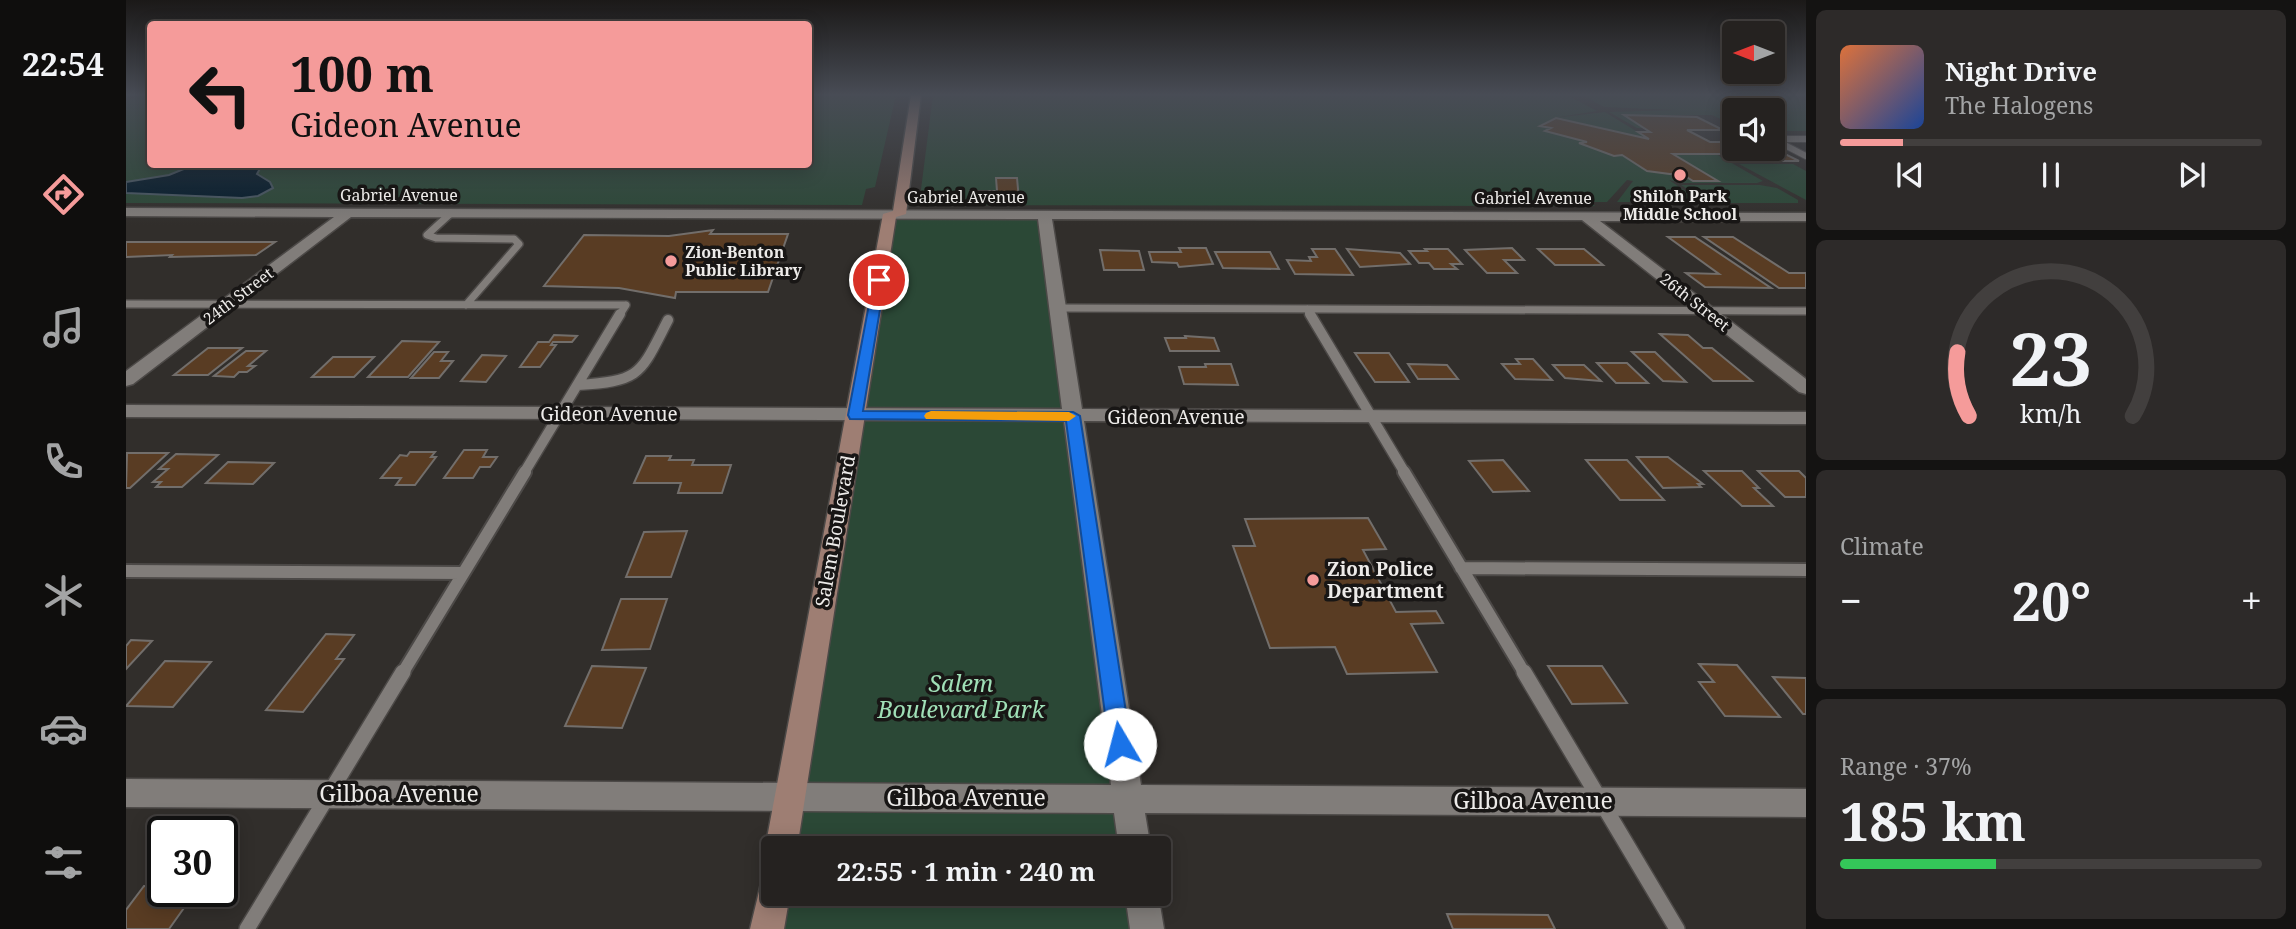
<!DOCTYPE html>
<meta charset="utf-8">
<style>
body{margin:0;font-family:"Noto Serif",serif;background:#2d2a29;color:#f1f3f6;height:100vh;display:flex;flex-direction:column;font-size:26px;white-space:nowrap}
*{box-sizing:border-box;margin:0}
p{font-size:23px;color:#a3a4a5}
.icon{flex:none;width:38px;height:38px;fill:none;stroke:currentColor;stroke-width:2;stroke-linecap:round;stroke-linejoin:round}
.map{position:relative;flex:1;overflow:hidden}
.sheet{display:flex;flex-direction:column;gap:10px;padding:10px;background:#141312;width:490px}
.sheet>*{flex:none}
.hud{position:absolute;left:21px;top:21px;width:665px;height:147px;border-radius:7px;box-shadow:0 4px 18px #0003,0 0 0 2px #423f3e;background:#f59b9a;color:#111;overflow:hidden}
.needle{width:46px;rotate:270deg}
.buttons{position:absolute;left:1596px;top:21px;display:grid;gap:14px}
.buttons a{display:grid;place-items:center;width:63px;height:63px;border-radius:7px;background:#252220;box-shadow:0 4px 18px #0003,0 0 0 2px #423f3e;font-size:35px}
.speed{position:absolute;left:21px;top:816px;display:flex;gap:14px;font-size:35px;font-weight:700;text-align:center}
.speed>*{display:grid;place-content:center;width:91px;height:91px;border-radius:50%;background:#252220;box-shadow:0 4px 18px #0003,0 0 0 2px #423f3e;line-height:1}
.speed .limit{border:4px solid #111;border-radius:10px;background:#fff;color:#111}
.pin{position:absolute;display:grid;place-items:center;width:60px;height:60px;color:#fff;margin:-30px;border:4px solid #fff;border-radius:50%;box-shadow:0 2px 7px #0007}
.me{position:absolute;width:77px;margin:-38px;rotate:352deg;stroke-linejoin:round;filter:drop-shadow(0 0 5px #0008)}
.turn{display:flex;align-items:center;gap:24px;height:147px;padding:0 28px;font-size:32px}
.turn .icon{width:91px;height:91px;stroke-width:2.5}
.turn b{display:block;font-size:49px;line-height:60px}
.big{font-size:52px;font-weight:700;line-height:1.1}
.sheet .widget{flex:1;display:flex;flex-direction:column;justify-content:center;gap:10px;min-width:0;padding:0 24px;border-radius:10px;background:#2d2a29}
.sheet .dial{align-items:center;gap:0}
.dial svg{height:182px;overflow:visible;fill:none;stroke:#423f3e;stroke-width:7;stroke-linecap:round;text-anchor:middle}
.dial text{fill:#f1f3f6;stroke:none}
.song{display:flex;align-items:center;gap:21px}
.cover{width:84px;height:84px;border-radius:10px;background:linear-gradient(135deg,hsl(20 70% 55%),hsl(220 70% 35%))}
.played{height:7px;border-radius:4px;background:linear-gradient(90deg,#f59b9a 15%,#423f3e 15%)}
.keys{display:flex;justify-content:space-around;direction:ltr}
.heat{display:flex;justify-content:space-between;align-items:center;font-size:38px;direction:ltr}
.charge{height:10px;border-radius:5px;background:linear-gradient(90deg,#34c759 37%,#423f3e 0)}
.trip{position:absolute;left:635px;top:836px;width:410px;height:70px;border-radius:7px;background:#252220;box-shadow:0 4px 18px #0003,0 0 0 2px #423f3e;font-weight:700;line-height:70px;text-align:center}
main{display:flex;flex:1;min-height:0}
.tabs{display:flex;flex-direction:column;width:126px;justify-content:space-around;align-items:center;background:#0f0e0d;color:#a3a4a5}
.tabs .icon{width:49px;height:49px}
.tabs .active{color:#f59b9a}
.tabs b{font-size:32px;color:#f1f3f6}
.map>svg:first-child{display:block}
.green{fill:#2b4836}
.water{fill:#011828;stroke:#485762;stroke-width:2}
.building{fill:#593c23;stroke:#726e6b;stroke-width:2}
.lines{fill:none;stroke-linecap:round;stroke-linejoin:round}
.lane-far4-casing{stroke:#4c4947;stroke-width:8}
.lane-far3-casing{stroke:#4c4947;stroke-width:10}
.lane-far2-casing{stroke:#4c4947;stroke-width:13}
.lane-far1-casing{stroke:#4c4947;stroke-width:16}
.lane-casing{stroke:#4c4947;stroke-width:18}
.street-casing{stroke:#4c4947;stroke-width:3}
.secondary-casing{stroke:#4c4947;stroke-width:3}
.lane-far4{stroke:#817d7a;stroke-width:6}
.lane-far3{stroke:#817d7a;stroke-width:7}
.lane-far2{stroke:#817d7a;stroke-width:10}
.lane-far1{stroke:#817d7a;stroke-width:12}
.lane{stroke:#817d7a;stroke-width:15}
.street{fill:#817d7a;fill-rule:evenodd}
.secondary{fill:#9e7e73;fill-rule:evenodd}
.route{fill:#1a73e8;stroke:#114b97;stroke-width:2}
.slow{fill:#f59e0b}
.poi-dot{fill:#f59b9a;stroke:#181615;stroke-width:2.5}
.labels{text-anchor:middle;stroke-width:7;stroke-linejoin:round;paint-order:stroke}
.far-street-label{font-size:16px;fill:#edebe9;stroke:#181615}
.far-poi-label{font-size:16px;font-weight:bold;fill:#edebe9;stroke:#181615}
.street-label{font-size:19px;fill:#edebe9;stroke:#181615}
.poi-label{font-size:19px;font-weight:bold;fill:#edebe9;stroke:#181615;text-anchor:start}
.near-park-label{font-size:23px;font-style:italic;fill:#a0e0b7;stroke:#181615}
.near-street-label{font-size:23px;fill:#edebe9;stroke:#181615}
</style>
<main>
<nav class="tabs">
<b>22:54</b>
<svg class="icon active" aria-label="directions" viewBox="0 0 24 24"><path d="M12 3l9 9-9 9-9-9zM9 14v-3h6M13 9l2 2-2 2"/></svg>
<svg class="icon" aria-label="music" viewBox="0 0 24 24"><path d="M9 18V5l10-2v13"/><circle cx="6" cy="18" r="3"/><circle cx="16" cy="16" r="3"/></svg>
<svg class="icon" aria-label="phone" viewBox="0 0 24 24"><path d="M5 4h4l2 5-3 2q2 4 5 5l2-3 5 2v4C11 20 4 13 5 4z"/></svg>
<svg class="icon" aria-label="climate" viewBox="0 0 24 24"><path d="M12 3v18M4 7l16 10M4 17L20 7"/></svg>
<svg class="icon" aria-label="car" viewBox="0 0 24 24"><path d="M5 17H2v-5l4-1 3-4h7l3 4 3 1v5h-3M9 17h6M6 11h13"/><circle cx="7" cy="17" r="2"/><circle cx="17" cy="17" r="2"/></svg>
<svg class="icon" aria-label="filters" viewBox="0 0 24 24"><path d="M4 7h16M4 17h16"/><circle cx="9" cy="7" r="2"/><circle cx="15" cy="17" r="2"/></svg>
</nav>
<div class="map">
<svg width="1680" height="929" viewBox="0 0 1680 929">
<rect width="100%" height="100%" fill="#312e2b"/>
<path class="green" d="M 14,95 L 24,95 L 24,164 L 682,164 L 683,95 L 770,95 L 749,187 L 740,189 L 736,205 L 0,203 L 0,101 Z
M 807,95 L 1441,95 L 1471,111 L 1427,118 L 1479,112 L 1523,139 L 1430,118 L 1415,125 L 1425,128 L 1420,131 L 1461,142 L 1455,143 L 1488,156 L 1496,155 L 1521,171 L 1559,176 L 1567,181 L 1590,181 L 1547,154 L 1590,154 L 1637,181 L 1631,183 L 1555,183 L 1543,180 L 1573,200 L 1571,202 L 1491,202 L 1507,181 L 1501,180 L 1481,202 L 1464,202 L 1469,206 L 793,205 Z
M 1456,95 L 1665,95 L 1680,101 L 1680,131 L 1647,131 L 1647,110 L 1608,110 L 1608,125 L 1586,115 L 1500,115 L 1517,128 L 1511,128 L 1483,112 L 1550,110 L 1478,107 Z
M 1613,164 L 1667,164 L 1680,171 L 1680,200 Z
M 1555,185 L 1634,185 L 1651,188 L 1672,200 L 1672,203 L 1590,203 L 1579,200 Z
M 764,214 L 918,214 L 1010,849 L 656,849 Z
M 648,894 L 1016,894 L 1021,929 L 642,929 Z"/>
<path class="water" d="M 70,164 L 136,165 L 131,174 L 144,182 L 147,188 L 132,196 L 116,198 L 0,193 L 0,182 L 43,175 Z"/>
<path class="building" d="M 1498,115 L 1571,117 L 1597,130 L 1561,130 L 1584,142 L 1608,142 L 1608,149 L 1647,148 L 1673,161 L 1609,161 L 1598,154 L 1547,154 L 1592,181 L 1567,181 L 1559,176 L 1521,171 L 1496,155 L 1488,156 L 1453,143 L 1461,142 L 1419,131 L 1425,128 L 1414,126 L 1430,118 L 1523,139 L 1512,132 L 1524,132 Z
M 870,178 L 891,178 L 893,200 L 845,200 L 844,191 L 871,191 Z
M 587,230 L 584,234 L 662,234 L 642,292 L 550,292 L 549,298 L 493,288 L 418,286 L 458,235 L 543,236 Z
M 1542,237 L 1569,237 L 1645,288 L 1579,287 L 1560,273 L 1593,274 Z
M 1578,237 L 1607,237 L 1663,273 L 1680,273 L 1680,288 L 1653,288 Z
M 0,242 L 149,242 L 130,255 L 44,257 L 46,255 L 0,257 Z
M 1053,248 L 1080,248 L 1087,264 L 1053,267 L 1051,263 L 1026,262 L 1023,252 L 1055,252 Z
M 1386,248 L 1398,260 L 1378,260 L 1391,273 L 1361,273 L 1339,250 Z
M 1186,249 L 1209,249 L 1227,275 L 1169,274 L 1161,260 L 1185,261 L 1183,257 L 1191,257 Z
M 1221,249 L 1274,253 L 1284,264 L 1234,267 Z
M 1299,249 L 1322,249 L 1336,264 L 1325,264 L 1331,269 L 1308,269 L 1303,263 L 1293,263 L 1283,251 L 1301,251 Z
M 1412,249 L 1458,249 L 1477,265 L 1429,265 Z
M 974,250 L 1013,251 L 1018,270 L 978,270 Z
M 1089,252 L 1144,252 L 1153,269 L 1097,268 Z
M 1534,334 L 1562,335 L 1577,348 L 1586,348 L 1626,381 L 1587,381 Z
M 428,335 L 451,336 L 446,342 L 427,342 L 425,345 L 430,345 L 414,367 L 394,367 L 412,342 L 423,342 Z
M 1059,336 L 1088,338 L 1093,351 L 1044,351 L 1039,338 L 1060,338 Z
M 276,341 L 313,342 L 282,377 L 242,377 Z
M 82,348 L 116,348 L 82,375 L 48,375 Z
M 120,351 L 140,351 L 122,366 L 129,366 L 121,372 L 113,372 L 108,377 L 88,376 Z
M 308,352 L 322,352 L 315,361 L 327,361 L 313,378 L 285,378 Z
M 1506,352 L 1529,352 L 1560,382 L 1537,381 Z
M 1229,353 L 1263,353 L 1283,382 L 1249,382 Z
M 356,355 L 380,356 L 360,382 L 335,381 Z
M 207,357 L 248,357 L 228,377 L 186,377 Z
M 1390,359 L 1407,359 L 1426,380 L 1389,379 L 1376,364 L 1394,364 Z
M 1471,363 L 1501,363 L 1522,383 L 1490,383 Z
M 1079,364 L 1105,364 L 1112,385 L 1058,384 L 1053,367 L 1080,367 Z
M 1282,364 L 1321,365 L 1332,379 L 1292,379 Z
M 1427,365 L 1458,365 L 1475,381 L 1439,378 Z
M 338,450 L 361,450 L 357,457 L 371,457 L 364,467 L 354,467 L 347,478 L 318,478 Z
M 284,452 L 309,452 L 305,457 L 310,457 L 289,485 L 270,485 L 275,478 L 255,478 L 274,455 L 281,456 Z
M 42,453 L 4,488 L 0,488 L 1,453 Z
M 50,454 L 92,455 L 56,487 L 30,487 L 35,482 L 27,482 L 42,469 L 33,469 Z
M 520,456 L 545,456 L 543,460 L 568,460 L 566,465 L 605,465 L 596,493 L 552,493 L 555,483 L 508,483 Z
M 1511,457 L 1542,457 L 1577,484 L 1572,484 L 1575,487 L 1537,488 Z
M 1377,460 L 1403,491 L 1367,492 L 1343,461 Z
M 1460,460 L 1501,460 L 1538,500 L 1494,500 Z
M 102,462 L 148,463 L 127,484 L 80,483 Z
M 1578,471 L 1616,471 L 1633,488 L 1628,488 L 1647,506 L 1616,506 Z
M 1632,471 L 1673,471 L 1680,478 L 1680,497 L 1659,497 Z
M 1242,518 L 1260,549 L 1237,550 L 1270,612 L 1310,611 L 1317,623 L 1285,624 L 1311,672 L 1221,674 L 1209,647 L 1144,648 L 1107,546 L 1129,546 L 1119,519 Z
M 561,531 L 545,577 L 500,577 L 518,532 Z
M 495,599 L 541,599 L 524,649 L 476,650 Z
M 200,634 L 228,635 L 210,659 L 218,659 L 177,712 L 140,710 Z
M 5,640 L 26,641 L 0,669 L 0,646 Z
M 39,661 L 85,662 L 47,707 L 0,706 Z
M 1573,664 L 1611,665 L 1654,717 L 1599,716 L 1573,682 L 1588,682 Z
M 466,666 L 520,668 L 496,728 L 439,726 Z
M 1422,666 L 1476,666 L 1501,703 L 1446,704 Z
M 1647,677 L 1680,678 L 1680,714 L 1677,714 Z
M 18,886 L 37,887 L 37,891 L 70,891 L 43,929 L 0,929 L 0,910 Z
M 1321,914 L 1422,915 L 1429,929 L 1327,929 Z"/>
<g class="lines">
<g class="lane-far4-casing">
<path id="lane-far4" d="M 1680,139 L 1647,139 L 1680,156"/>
</g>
<g class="lane-far3-casing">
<path id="lane-far3" d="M 325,213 L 301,235 L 310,238 L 388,239 L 393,244 L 340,305
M 0,304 L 500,305
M 931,308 L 1680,311
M 1181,309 L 1185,316
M 493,316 L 500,305"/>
</g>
<g class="lane-far2-casing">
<path id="lane-far2" d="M 1184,314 L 1279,473
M 452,385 C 516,381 514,374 542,320
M 398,473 L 494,314"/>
</g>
<g class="lane-far1-casing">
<path id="lane-far1" d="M 1278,472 L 1399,674
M 1335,568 L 1680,570
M 0,571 L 337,573
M 276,674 L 399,472"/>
</g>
<g class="lane-casing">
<path id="lane" d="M 1398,672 L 1551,929
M 121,929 L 277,672"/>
</g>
<g class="street-casing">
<path id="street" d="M 0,208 L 1680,213 L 1680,221 L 1474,221 L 1680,379 L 1680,394 L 1673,392 L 1456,220 L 926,219 L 956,409 L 1680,412 L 1680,424 L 958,421 L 1015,785 L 1680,789 L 1680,817 L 1019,813 L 1025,849 L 993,849 L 988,813 L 0,807 L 0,779 L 985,785 L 938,421 L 0,417 L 0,405 L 936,409 L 912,219 L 225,217 L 7,384 L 0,386 L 0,371 L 208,217 L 0,216 Z
M 999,894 L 1032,893 L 1038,929 L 1004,929 Z"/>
</g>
<g class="secondary-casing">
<path id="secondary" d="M 785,95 L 795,95 L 780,214 L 770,217 L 671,849 L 648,849 L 648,861 L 644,860 L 639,849 L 757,214 L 767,211 Z
M 648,875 L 648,894 L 664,894 L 658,929 L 624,929 L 636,879 Z"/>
</g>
<use href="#lane-far4" class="lane-far4"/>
<use href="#lane-far3" class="lane-far3"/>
<use href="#lane-far2" class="lane-far2"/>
<use href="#lane-far1" class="lane-far1"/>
<use href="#lane" class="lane"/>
<use href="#street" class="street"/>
<use href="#secondary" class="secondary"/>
</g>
<linearGradient id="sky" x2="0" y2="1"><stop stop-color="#1b1918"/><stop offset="0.42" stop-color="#484c55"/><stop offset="1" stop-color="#484c55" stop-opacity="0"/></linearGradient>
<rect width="1680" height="225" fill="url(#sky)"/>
<path class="route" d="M 748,278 L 759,280 L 737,411 L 947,412 L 954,416 L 1005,744 L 1002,751 L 994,754 L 986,751 L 983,744 L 940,421 L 724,419 L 722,415 Z"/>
<path class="slow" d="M 805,411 L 943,412 L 950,416 L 943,421 L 800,419 L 798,416 L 800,413 Z"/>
<g class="poi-dot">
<circle cx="1554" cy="175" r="7"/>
<circle cx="545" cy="261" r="7"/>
<circle cx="1187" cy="580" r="7"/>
</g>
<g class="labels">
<g class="far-street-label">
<text x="273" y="201">Gabriel Avenue</text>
<text x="840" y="203">Gabriel Avenue</text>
<text x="1407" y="204">Gabriel Avenue</text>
<text transform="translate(112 296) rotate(-37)" y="6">24th Street</text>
<text transform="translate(1569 302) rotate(38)" y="6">26th Street</text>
</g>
<g class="far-poi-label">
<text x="1554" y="202">Shiloh Park<tspan x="1554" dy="18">Middle School</tspan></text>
<text x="559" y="258" text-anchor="start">Zion-Benton<tspan x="559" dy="18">Public Library</tspan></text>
</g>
<g class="street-label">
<text x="483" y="421">Gideon Avenue</text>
<text x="1050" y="424">Gideon Avenue</text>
<text transform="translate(709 531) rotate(-80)" y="7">Salem Boulevard</text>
</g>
<g class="poi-label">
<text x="1201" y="576">Zion Police<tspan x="1201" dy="22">Department</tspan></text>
</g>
<g class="near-park-label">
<text x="835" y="692">Salem<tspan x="835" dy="26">Boulevard Park</tspan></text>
</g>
<g class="near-street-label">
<text x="273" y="802">Gilboa Avenue</text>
<text x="840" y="806">Gilboa Avenue</text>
<text x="1407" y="809">Gilboa Avenue</text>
</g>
</g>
</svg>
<div class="buttons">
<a><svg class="needle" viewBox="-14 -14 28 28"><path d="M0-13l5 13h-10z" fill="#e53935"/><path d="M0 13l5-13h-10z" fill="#a3a4a5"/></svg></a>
<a><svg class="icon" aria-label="sound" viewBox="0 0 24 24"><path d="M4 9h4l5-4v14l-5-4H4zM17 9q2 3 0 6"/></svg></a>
</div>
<div class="speed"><div class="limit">30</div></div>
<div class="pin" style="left:753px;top:280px;background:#d93025"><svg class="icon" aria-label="arrive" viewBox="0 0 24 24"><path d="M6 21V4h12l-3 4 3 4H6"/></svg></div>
<svg class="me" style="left:994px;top:744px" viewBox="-20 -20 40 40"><circle r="19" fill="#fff"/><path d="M0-13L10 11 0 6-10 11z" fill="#1a73e8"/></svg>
<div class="trip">22:55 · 1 min · 240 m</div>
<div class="hud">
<div class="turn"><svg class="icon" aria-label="left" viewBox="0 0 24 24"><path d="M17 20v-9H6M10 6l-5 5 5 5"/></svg><div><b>100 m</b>Gideon Avenue</div></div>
</div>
</div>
<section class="sheet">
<div class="widget">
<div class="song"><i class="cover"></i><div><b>Night Drive</b><p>The Halogens</p></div></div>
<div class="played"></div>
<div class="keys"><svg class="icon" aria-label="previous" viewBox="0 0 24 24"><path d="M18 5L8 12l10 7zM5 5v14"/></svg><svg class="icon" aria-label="pause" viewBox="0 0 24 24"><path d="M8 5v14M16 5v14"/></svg><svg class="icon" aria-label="next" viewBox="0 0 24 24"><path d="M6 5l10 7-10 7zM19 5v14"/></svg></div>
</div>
<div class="widget dial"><svg viewBox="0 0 100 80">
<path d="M14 69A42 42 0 1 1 86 69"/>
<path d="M14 69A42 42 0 0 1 9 41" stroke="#f59b9a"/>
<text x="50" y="56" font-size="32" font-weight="700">23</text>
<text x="50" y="72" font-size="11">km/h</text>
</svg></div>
<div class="widget"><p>Climate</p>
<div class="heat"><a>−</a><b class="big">20°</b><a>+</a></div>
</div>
<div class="widget"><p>Range · 37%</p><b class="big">185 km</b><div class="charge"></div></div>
</section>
</main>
